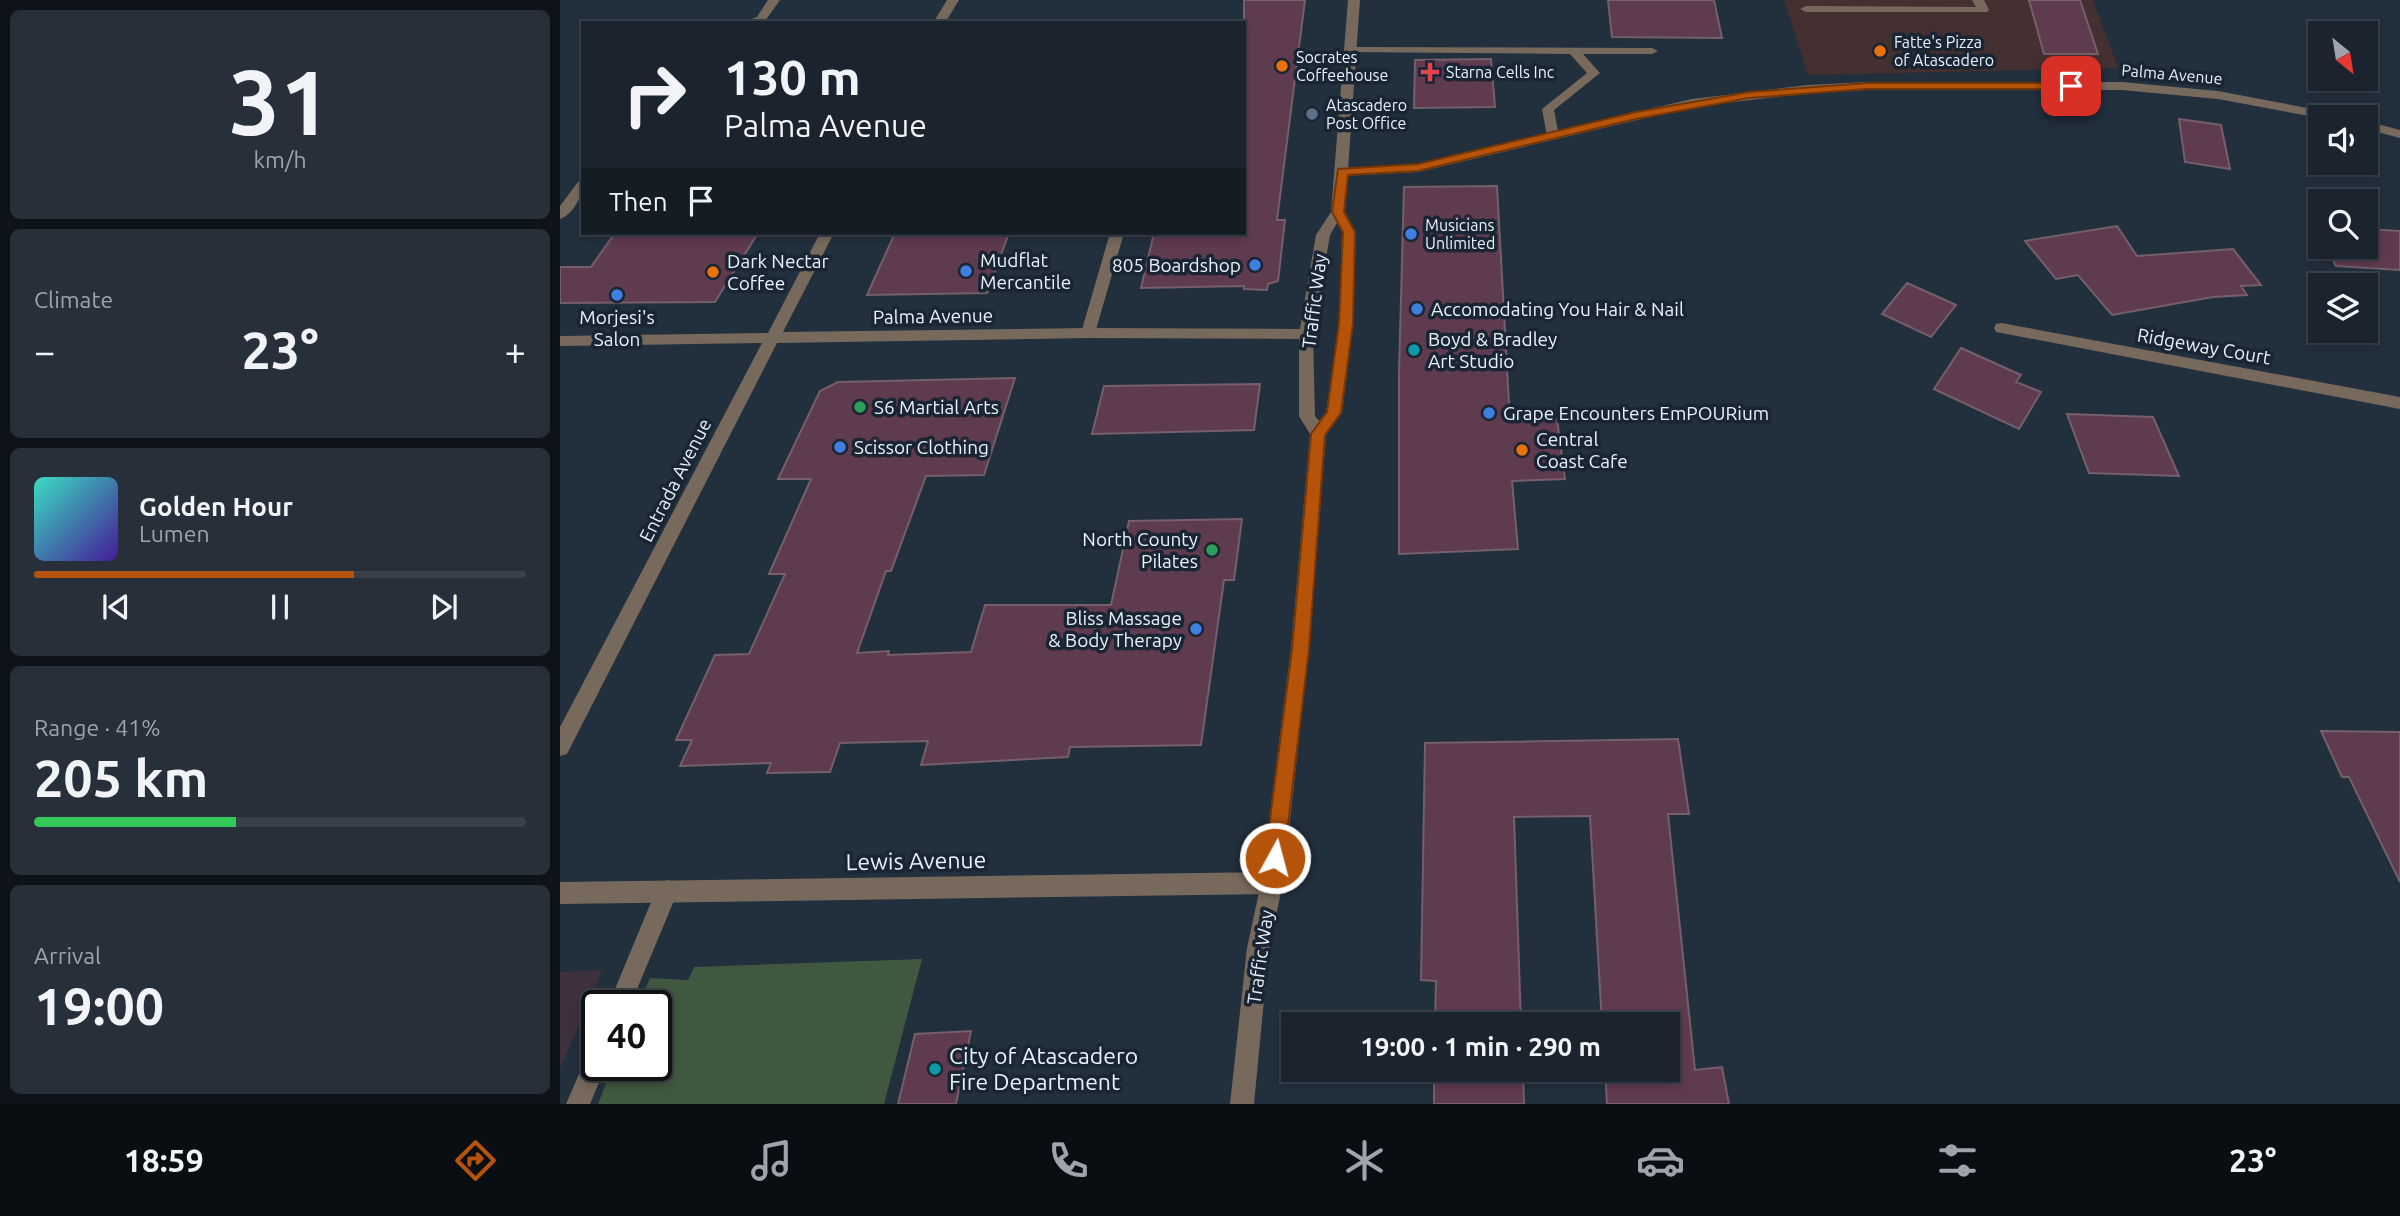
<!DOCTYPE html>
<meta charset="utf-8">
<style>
body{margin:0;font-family:Ubuntu,sans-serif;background:#272f3a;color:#f1f3f6;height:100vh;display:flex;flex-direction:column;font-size:26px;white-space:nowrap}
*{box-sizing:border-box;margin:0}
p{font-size:23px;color:#9fa4aa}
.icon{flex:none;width:38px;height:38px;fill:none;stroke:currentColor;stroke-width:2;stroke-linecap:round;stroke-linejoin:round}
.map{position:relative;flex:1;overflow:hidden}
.side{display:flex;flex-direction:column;gap:10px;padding:10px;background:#0e1319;width:560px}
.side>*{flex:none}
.top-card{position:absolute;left:21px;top:21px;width:665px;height:214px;border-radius:0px;box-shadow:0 4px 10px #0003,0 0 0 2px #38404a;background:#1a232e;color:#f1f3f6;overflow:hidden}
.needle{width:46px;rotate:150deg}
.controls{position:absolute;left:1748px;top:21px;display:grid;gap:14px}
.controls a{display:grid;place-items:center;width:70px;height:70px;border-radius:0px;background:#1a232e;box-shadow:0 4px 10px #0003,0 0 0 2px #38404a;font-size:35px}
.speed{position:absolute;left:21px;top:990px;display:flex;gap:14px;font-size:35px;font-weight:700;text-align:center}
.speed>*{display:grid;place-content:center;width:91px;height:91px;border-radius:50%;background:#1a232e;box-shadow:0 4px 10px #0003,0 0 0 2px #38404a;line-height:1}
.speed .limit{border:4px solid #111;border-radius:10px;background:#fff;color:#111}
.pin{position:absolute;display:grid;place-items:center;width:60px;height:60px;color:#fff;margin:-30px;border-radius:14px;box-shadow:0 4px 10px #0006}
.me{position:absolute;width:77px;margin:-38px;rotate:7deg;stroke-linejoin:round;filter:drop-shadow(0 0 5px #0008)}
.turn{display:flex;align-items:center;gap:24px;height:147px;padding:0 28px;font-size:32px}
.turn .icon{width:91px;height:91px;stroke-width:2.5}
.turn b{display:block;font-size:49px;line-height:60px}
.then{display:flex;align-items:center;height:66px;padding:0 28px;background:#0003;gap:14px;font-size:26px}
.big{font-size:52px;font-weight:700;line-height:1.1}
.side .card{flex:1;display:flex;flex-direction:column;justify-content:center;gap:10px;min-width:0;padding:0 24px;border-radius:10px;background:#272f3a}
.side .dial{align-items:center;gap:0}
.dial b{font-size:91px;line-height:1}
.song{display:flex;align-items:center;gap:21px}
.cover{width:84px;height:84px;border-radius:10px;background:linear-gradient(135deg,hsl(170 70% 55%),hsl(260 70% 35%))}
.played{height:7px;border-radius:4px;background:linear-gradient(90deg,#b45309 65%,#38404a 65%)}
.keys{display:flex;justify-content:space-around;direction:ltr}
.heat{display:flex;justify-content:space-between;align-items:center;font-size:38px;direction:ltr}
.charge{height:10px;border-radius:5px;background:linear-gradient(90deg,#34c759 41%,#38404a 0)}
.trip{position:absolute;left:721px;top:1012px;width:399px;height:70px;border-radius:0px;background:#1a232e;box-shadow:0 4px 10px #0003,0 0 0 2px #38404a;font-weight:700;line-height:70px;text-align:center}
.menu{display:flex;height:112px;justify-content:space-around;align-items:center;background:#0a0e12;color:#9fa4aa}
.menu .icon{width:49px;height:49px}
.menu .selected{color:#b45309}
.menu b{font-size:32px;color:#f1f3f6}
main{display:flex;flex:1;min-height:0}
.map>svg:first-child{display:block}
.commercial{fill:#442f31}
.education{fill:#3e303e}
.green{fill:#405740}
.building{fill:#5f3b4f;stroke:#745f6a;stroke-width:2}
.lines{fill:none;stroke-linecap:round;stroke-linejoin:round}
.service{fill:#776a5d;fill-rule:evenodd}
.minor{fill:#776a5d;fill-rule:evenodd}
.tertiary{fill:#776a5d;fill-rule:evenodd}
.route{fill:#b45309;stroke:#753606;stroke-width:2}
.food-dot{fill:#e8710a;stroke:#192533;stroke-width:2.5}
.health-dot{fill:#e0444e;stroke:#192533;stroke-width:2.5}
.service-dot{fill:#5c6f8a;stroke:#192533;stroke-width:2.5}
.shop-dot{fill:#3f7fe0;stroke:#192533;stroke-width:2.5}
.culture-dot{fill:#0f9aa8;stroke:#192533;stroke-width:2.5}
.leisure-dot{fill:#2e9e5b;stroke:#192533;stroke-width:2.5}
.labels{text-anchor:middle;stroke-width:7;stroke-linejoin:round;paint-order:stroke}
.far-poi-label{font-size:16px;fill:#e8f1fa;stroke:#192533;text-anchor:start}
.far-street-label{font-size:16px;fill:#e8f1fa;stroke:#192533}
.poi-label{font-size:19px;fill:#e8f1fa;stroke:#192533;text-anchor:start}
.street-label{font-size:19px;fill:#e8f1fa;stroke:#192533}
.near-street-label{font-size:23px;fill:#e8f1fa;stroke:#192533}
.near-poi-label{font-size:23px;fill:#e8f1fa;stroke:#192533;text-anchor:start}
</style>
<main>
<section class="side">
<div class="card dial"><b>31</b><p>km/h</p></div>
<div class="card"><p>Climate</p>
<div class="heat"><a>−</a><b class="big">23°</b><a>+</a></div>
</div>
<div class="card">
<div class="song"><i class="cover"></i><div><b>Golden Hour</b><p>Lumen</p></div></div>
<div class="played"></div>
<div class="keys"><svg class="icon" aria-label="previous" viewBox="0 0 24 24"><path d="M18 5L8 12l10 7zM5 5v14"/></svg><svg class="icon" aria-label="pause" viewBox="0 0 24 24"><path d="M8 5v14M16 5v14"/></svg><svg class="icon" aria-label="next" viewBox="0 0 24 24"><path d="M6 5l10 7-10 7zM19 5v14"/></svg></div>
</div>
<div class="card"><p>Range · 41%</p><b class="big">205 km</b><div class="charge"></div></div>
<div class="card"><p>Arrival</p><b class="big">19:00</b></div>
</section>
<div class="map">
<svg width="1840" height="1104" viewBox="0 0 1840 1104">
<rect width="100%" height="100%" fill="#222f3d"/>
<path class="commercial" d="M 1224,0 L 1533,0 L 1558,68 L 1248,75 Z"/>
<path class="education" d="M 42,970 L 0,1069 L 0,972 Z"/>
<path class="green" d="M 362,959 L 324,1104 L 38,1104 L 53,1066 L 96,1066 L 96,1006 L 78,1006 L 90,978 L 128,980 L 134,967 Z"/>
<path class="building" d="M 684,0 L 745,0 L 717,220 L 725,220 L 718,281 L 708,284 L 707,290 L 684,289 L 684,286 L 581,288 L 594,233 L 684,233 Z
M 1048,0 L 1154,0 L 1162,38 L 1052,37 Z
M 1469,0 L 1520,0 L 1538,54 L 1484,54 Z
M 931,59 L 935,107 L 854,108 L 855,60 Z
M 1619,119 L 1661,125 L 1670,169 L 1625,162 Z
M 937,186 L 950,422 L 997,419 L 1005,479 L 952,481 L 958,549 L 839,554 L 839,373 L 844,187 Z
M 1557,226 L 1577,256 L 1673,249 L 1701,285 L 1681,286 L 1687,295 L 1653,297 L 1552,315 L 1518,275 L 1496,279 L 1465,241 Z
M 1806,229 L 1840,231 L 1840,270 L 1776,266 L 1766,247 L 1806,247 Z
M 55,233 L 198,233 L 155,302 L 0,303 L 0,267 L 31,267 Z
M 335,233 L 449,233 L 427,293 L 307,295 Z
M 1347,283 L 1396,305 L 1371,337 L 1322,314 Z
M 1401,348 L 1461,375 L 1456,382 L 1481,392 L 1459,429 L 1374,389 Z
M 455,378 L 424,475 L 366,476 L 331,571 L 326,571 L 297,653 L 329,651 L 328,655 L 411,652 L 425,605 L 551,605 L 569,521 L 682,519 L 674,580 L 664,580 L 641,745 L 510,747 L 508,757 L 361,765 L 368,741 L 280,743 L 270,772 L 207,773 L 211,763 L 120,766 L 132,740 L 116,740 L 155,655 L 189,654 L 225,574 L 209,574 L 251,479 L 218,479 L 260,391 L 278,382 Z
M 700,384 L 694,430 L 532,434 L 544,386 Z
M 1507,414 L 1593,417 L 1619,476 L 1529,473 Z
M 1761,731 L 1840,732 L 1840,882 L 1789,777 L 1782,777 Z
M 1118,739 L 1129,814 L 1108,814 L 1135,1070 L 1162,1067 L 1169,1104 L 1047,1104 L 1045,1069 L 1108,1069 L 1108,1024 L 1042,1024 L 1030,816 L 954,817 L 961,1024 L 875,1024 L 876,981 L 861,980 L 865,743 Z
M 411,1031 L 396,1104 L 338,1104 L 355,1034 Z
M 874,1069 L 963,1069 L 964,1104 L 874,1104 Z"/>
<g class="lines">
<path class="service" d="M 208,0 L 220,0 L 205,21 L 181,23 L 197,17 Z
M 1412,0 L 1424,0 L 1429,10 L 1427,12 L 1246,12 L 1240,9 L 1246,6 L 1416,7 Z
M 785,47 L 1092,48 L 1098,51 L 1092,54 L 1023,54 L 1040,73 L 994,110 L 999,136 L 993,140 L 987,136 L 982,109 L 1027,73 L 1010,54 L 789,52 L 785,51 Z
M 23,181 C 23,195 14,214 0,219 L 0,206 L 18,182 Z
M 550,233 L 564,233 L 535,333 L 528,338 L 521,333 Z
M 107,880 L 115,883 L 118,891 L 70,1006 L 48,1006 L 99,883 Z
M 37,1047 L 37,1066 L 46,1066 L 30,1104 L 6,1104 L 29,1051 Z"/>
<path class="minor" d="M 387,0 L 399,0 L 385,23 L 373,23 Z
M 1307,82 L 1562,82 L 1658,91 L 1774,113 L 1780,117 L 1760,118 L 1658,99 L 1562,90 L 1307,90 L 1248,93 L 1132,107 L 858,172 L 782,176 L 775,172 L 782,168 L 858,164 L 1132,99 L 1248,85 Z
M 1806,121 L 1840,130 L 1840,138 L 1806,129 Z
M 260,233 L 274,233 L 223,332 L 528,328 L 746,329 L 753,334 L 746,339 L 528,338 L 217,343 L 7,754 L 0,756 L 0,727 L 202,343 L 0,346 L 0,336 L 208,333 Z
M 1441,323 L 1840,397 L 1840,409 L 1436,332 L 1434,328 L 1436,324 Z
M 712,872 L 720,875 L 723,883 L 720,891 L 712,894 L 0,904 L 0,882 Z"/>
<path class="tertiary" d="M 788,0 L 800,0 L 785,212 L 796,232 L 793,323 L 782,413 L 766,435 L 749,649 L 723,883 L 709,948 L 694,1104 L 670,1104 L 687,948 L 701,883 L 731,649 L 750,434 L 739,416 L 739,334 L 756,235 L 771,212 ZM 777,223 L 782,232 L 779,323 L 766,412 L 759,421 L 755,416 L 753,334 L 770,235 Z"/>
</g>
<path class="route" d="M 1307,83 L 1511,83 L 1516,86 L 1511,89 L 1307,89 L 1189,98 L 1076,119 L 858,171 L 788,175 L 784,212 L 795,232 L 793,323 L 781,413 L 765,435 L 749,649 L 724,858 L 721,865 L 715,868 L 708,865 L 705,858 L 732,649 L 751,434 L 767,412 L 779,323 L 783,232 L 772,212 L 778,169 L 858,164 L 1076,112 L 1189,92 Z"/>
<g class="food-dot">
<circle cx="1320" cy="51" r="7"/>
<circle cx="722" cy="66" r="7"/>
<circle cx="153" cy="272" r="7"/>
<circle cx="962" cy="450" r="7"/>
</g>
<path class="health-dot" d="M866.5 61.5h7v7h7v7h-7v7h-7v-7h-7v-7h7z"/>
<circle class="service-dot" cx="752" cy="114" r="7"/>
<g class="shop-dot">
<circle cx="851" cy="234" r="7"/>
<circle cx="695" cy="265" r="7"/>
<circle cx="406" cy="271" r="7"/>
<circle cx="57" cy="295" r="7"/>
<circle cx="857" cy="309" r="7"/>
<circle cx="929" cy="413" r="7"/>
<circle cx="280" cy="447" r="7"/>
<circle cx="636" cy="629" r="7"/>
</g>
<g class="culture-dot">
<circle cx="854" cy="350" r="7"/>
<circle cx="375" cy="1069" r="7"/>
</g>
<g class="leisure-dot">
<circle cx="300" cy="407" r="7"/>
<circle cx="652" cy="550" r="7"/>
</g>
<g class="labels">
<g class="far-poi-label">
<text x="1334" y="48">Fatte's Pizza<tspan x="1334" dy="18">of Atascadero</tspan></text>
<text x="736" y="63">Socrates<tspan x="736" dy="18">Coffeehouse</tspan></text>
<text x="886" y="78">Starna Cells Inc</text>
<text x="766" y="111">Atascadero<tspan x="766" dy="18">Post Office</tspan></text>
<text x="865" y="231">Musicians<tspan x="865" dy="18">Unlimited</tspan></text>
</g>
<g class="far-street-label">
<text transform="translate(1612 74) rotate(5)" y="6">Palma Avenue</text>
</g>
<g class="poi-label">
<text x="420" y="267">Mudflat<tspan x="420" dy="22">Mercantile</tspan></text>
<text x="167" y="268">Dark Nectar<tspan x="167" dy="22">Coffee</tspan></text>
<text x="681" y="272" text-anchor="end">805 Boardshop</text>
<text x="871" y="316">Accomodating You Hair &amp; Nail</text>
<text x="57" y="324" text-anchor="middle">Morjesi's<tspan x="57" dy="22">Salon</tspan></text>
<text x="868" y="346">Boyd &amp; Bradley<tspan x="868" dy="22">Art Studio</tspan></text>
<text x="314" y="414">S6 Martial Arts</text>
<text x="943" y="420">Grape Encounters EmPOURium</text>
<text x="976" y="446">Central<tspan x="976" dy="22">Coast Cafe</tspan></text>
<text x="294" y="454">Scissor Clothing</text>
<text x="638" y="546" text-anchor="end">North County<tspan x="638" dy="22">Pilates</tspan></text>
<text x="622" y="625" text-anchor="end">Bliss Massage<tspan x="622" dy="22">&amp; Body Therapy</tspan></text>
</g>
<g class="street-label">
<text transform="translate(754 301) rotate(-83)" y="7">Traffic Way</text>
<text transform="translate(373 316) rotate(-1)" y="7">Palma Avenue</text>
<text transform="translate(1644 346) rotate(10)" y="7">Ridgeway Court</text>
<text transform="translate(115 480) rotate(-63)" y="7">Entrada Avenue</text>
<text transform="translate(700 957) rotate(-82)" y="7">Traffic Way</text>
</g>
<g class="near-street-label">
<text transform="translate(356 861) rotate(-1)" y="8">Lewis Avenue</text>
</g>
<g class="near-poi-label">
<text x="389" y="1064">City of Atascadero<tspan x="389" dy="26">Fire Department</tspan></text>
</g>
</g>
</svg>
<div class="controls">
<a><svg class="needle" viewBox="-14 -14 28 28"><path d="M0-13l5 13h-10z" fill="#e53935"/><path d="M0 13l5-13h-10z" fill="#9fa4aa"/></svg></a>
<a><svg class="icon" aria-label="sound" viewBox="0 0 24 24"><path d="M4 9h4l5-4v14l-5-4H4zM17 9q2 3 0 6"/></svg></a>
<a><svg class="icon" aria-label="search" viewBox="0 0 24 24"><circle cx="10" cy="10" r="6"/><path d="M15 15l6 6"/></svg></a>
<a><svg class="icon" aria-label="layers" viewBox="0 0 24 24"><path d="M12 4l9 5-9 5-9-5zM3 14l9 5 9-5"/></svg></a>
</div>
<div class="speed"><div class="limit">40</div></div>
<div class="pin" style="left:1511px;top:86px;background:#d93025"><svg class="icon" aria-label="arrive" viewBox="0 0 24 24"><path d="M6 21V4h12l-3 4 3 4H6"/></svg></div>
<svg class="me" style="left:715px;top:858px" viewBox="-20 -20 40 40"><circle r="17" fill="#b45309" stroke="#fff" stroke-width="3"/><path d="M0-11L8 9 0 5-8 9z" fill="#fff"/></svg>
<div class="trip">19:00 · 1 min · 290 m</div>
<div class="top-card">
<div class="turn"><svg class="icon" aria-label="right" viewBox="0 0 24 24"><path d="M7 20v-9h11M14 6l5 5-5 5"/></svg><div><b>130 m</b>Palma Avenue</div></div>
<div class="then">Then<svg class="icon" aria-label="arrive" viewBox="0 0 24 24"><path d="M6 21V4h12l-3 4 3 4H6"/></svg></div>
</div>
</div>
</main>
<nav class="menu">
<b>18:59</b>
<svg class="icon selected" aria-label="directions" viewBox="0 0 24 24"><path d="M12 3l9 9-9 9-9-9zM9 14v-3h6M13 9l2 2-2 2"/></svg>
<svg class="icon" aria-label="music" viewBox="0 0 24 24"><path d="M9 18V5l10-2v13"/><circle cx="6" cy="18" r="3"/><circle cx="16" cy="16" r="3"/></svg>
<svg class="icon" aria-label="phone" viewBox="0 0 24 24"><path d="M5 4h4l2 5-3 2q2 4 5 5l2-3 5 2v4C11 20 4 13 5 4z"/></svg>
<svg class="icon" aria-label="climate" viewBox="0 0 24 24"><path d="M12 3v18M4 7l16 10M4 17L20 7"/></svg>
<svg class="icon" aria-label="car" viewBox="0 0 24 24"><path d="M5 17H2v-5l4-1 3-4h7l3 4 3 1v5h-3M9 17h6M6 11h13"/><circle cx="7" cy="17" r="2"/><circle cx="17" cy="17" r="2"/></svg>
<svg class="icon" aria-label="filters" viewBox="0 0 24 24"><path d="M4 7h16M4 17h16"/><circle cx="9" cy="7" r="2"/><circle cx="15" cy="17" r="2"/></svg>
<b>23°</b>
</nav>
